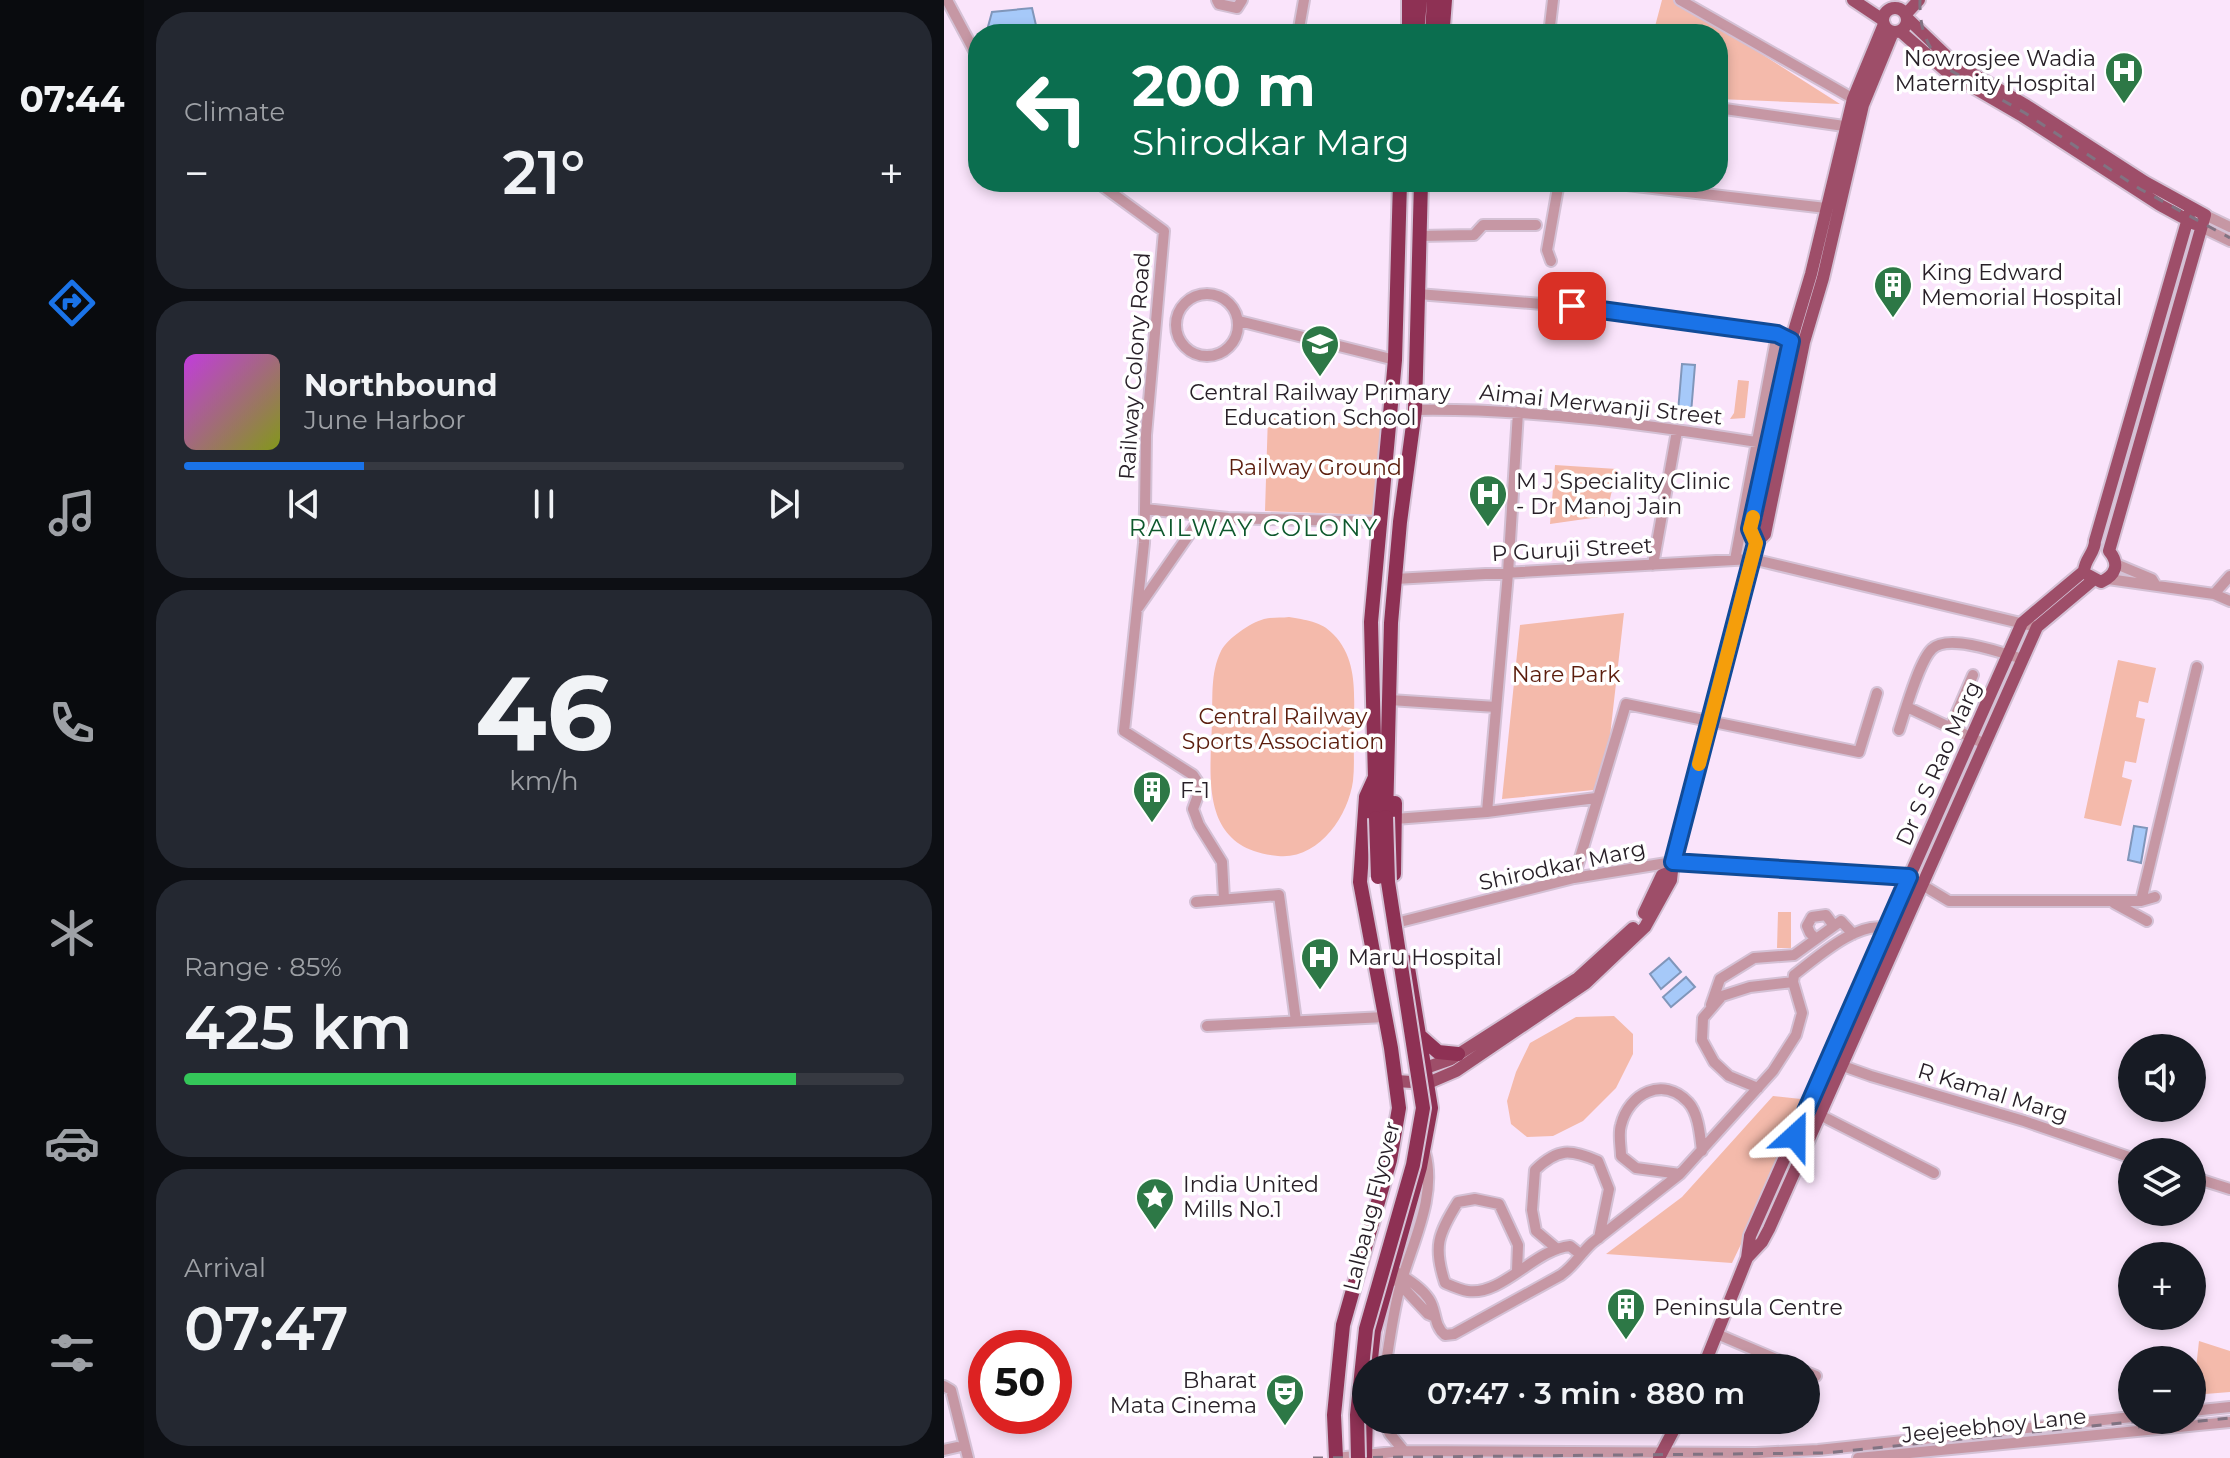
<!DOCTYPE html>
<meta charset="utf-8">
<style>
body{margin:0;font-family:Montserrat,sans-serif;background:#242831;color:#f1f3f6;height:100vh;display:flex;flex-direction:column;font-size:30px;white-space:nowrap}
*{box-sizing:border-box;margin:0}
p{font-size:26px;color:#9ea1a6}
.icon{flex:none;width:44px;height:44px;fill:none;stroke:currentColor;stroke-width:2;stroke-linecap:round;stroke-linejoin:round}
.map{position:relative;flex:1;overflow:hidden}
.panel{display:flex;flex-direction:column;gap:12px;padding:12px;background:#0d0f14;width:800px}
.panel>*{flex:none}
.banner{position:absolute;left:24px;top:24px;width:760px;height:168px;border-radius:32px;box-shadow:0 4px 12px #0003;background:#0b6e4f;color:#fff;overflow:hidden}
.controls{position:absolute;left:1174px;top:1034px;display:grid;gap:16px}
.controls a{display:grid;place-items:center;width:88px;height:88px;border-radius:50%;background:#171b24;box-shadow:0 4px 12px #0003;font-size:40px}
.speed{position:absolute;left:24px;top:1330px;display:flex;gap:16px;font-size:40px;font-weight:700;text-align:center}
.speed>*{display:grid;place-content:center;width:104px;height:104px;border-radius:50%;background:#171b24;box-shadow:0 4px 12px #0003;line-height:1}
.speed .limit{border:12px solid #d22;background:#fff;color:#111}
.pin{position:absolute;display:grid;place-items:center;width:68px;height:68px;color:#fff;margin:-34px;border-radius:16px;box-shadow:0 4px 12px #0006}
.me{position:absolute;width:88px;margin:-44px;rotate:24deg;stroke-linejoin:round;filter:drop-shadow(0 0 6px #0008)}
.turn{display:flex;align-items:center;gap:28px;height:168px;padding:0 32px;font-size:36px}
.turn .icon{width:104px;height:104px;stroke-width:2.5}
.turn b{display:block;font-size:56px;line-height:68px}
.big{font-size:60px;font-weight:600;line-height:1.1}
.panel .tile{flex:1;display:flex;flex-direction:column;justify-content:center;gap:12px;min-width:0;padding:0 28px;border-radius:32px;background:#242831}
.panel .dial{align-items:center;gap:0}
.dial b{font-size:104px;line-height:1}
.song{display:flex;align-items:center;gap:24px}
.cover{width:96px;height:96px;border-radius:12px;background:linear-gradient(135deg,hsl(290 70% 55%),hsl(70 70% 35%))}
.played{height:8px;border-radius:4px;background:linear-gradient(90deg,#1a73e8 25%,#363941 25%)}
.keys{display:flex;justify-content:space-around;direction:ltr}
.heat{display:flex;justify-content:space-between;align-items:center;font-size:44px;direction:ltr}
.charge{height:12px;border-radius:6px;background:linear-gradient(90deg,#34c759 85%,#363941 0)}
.trip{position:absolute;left:408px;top:1354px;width:468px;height:80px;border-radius:40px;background:#171b24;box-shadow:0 4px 12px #0003;font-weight:600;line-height:80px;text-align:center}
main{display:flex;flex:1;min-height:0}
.dock{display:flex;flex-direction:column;width:144px;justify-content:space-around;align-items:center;background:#090b0e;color:#9ea1a6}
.dock .icon{width:56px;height:56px}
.dock .current{color:#1a73e8}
.dock b{font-size:36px;color:#f1f3f6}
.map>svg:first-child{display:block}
.green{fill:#f4baab}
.water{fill:#a6c9f9;stroke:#8096ba;stroke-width:2}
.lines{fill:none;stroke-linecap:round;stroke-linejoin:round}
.minor-casing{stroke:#d4c1d5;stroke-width:14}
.major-casing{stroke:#d4c1d5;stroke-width:16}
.highway-casing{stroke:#d4c1d5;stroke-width:18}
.minor{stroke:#c697a4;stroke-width:10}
.major{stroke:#9e4e69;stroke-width:12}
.highway{stroke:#8e3154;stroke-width:14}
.rail{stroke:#817382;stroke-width:3;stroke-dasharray:10 10;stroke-linecap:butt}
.highway-bridge-casing{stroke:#d4c1d5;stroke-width:18;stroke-linecap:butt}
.highway-bridge{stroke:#8e3154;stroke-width:14}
.route-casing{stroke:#114b97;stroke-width:20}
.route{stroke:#1a73e8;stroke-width:14}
.slow{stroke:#f59e0b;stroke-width:14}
.labels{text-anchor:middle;stroke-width:7;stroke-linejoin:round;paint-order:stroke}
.poi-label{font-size:22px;fill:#282028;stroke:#fff;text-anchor:start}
.street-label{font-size:22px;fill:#282028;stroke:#fff}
.park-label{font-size:22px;fill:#5b1d0d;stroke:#fff}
.neighbourhood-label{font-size:24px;letter-spacing:2px;fill:#0e582d;stroke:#fff}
</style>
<main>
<nav class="dock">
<b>07:44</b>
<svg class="icon current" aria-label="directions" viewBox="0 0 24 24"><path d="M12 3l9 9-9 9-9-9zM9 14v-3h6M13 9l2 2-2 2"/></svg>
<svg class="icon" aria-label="music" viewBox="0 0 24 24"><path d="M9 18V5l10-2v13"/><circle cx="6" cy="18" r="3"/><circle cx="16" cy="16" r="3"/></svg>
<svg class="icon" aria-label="phone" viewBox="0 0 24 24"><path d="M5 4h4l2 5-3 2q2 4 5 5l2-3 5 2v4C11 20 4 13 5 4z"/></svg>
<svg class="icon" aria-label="climate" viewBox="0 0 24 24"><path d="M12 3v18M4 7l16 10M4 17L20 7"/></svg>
<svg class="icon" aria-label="car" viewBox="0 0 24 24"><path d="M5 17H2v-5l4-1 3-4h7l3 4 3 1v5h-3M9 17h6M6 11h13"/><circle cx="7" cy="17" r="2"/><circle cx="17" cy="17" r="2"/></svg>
<svg class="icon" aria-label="filters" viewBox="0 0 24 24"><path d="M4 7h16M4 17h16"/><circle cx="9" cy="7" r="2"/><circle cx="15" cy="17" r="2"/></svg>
</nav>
<section class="panel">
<div class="tile"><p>Climate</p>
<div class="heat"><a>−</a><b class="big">21°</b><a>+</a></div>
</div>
<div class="tile">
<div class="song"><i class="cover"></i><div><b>Northbound</b><p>June Harbor</p></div></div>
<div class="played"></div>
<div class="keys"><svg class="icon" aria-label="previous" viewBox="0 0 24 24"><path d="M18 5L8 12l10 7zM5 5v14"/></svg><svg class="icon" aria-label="pause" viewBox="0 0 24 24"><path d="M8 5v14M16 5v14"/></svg><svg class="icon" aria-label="next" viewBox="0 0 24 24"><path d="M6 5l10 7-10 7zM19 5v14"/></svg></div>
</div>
<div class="tile dial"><b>46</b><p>km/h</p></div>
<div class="tile"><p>Range · 85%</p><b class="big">425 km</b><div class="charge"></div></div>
<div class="tile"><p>Arrival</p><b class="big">07:47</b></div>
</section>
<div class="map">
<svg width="1286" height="1458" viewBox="0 0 1286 1458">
<rect width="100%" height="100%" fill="#fae4fb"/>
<path class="green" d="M 718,0 L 733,0 L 896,104 L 774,99 L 774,34 L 709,34 Z
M 794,380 L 805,381 L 801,418 L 786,419 L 790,413 Z
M 324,415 L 440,428 L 430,515 L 321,511 Z
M 611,465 L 673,469 L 662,516 L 606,524 Z
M 680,613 L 660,789 L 558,799 L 576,625 Z
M 345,617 C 361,620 377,621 389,634 C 414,659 410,694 410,726 C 409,744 411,763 409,781 C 404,817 374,860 334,856 C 256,849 266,780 268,723 C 269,699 266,673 277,651 C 284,638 306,623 320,619 C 328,617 337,618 345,617 Z
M 1174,660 L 1212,668 L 1204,703 L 1195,701 L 1192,717 L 1201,719 L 1192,763 L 1181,761 L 1178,777 L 1188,780 L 1177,826 L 1140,818 Z
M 834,912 L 847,912 L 847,948 L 833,948 Z
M 670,1016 L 689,1034 L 689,1054 L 672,1088 L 639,1121 L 609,1136 L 583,1137 L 567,1124 L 563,1101 L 572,1072 L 586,1043 L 632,1017 Z
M 829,1096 L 866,1100 L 788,1263 L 662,1254 L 738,1197 Z
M 1255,1341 L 1286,1351 L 1286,1392 L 1249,1395 Z"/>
<path class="water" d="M 88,8 L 94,34 L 42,34 L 48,12 Z
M 738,364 L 751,365 L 747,413 L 734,412 Z
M 1190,826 L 1203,828 L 1197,863 L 1184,860 Z
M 725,958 L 737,972 L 717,989 L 706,974 Z
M 742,977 L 751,987 L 727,1007 L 719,997 Z"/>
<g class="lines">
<g class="minor-casing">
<path id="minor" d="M 3,0 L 34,58
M 273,0 L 275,4 L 293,8 L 298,0
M 736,0 L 915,102
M 354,34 L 360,0
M 605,34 L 609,0
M 774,108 L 907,127
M 153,182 L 220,231 L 202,435 L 201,509 L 284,518 L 435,522
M 657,182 L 882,208
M 1261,215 L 1286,227
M 1257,227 L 1286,241
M 475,236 L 530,235 L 539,225 L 592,225
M 607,261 L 603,250 L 615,182
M232 325a31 31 0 1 1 62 0a31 31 0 1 1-62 0Z
M 474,294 L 659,309 L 833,334 L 852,341
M 295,321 L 451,360
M 471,410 C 591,408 713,426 831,445
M 201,509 L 200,543 L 180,731 L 249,775 L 257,787 L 249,809 L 255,825 L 278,862 L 280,899
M 791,560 L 833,334
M 1172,564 L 1208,579 L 1211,584
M 709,565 L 733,431
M 451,579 L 808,559 L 1093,627
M 1164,579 L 1270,594 L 1286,601
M 1270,594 L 1286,576
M 194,608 L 258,516
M 446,700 L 552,707
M 963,707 L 1041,744
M 1007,726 L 1029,675
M 955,730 C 961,712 975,661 988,649 C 1004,633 1059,653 1078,659
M 543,812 L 564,573 L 574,412
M 451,819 L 543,812 L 652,798
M 630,878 L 682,704 L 915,752 L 933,693
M 1197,901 L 1253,667
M 252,902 L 335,895 L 352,1021
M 1170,903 L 1203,921
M 456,922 L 630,878 L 729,862 L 965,877 L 1005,901 L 1197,901 L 1211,897
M 872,939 L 866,933 L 863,926 L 868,917 L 882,915 L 890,926
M 767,1005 L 776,979 L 810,958 L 850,955 L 897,921 L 909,934
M 263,1026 L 441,1017
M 885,1061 L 927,1076 L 1080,1121 L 1188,1158
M 814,1088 L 785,1076 L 770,1062 L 758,1040 L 759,1018 L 778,996 L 806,987 L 849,982
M 876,1115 L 990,1173
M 736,1174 L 692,1168 L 677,1156 C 677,1147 674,1134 677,1125 C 685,1093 719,1076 744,1102 C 755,1114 756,1136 758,1151
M 1248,1177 L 1286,1189
M 612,1248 L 592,1231 L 588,1210 L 591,1170 C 614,1148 626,1149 654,1161 L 665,1189 L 655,1238
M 448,1269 C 461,1278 476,1286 485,1299 C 493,1311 489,1325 501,1335 L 510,1334 L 617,1275 C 631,1265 636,1254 648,1243 L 736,1174 L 829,1071 L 852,1035 L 858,1013 L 849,982 L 850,975 C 871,959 916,918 944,929
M 573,1271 L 574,1245 L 555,1204 L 531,1199 L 514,1202 C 494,1234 489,1247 501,1283 C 508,1286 517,1290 524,1291 C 558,1296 591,1249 626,1246 L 636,1254
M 452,1280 L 484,1314 L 491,1317
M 773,1334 L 853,1368
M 441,1368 C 446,1340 449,1311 457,1283 C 469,1241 493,1196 481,1152
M 862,1372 L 872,1376
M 0,1386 L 7,1390 L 24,1458
M 1248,1411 L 1286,1407
M 439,1420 L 446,1434 L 460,1451
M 0,1450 L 13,1447
M 392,1458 L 460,1451 L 812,1453 L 874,1450 L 1188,1417
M 914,1458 L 1286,1422"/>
</g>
<g class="major-casing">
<path id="major" d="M 909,0 L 939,20
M939 20a12 12 0 1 1 24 0a12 12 0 1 1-24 0Z
M 962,14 L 975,0
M 963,18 L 1010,63 L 1083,106 L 1201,182 L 1261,215 L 1165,551
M 956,31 L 1003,72 L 1077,115 L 1216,205 L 1251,224
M 812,543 L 806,529 L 847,341 L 867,274 L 909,99 L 940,24
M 1140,571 C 1141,558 1151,553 1151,541 L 1247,208
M 1144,575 L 1157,582 C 1172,575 1176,564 1165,551
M 700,913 L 718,875 L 726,872
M 473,1071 L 507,1059 L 634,978 L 689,928
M 452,1081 L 484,1083 L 512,1071 L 642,983 L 701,927 L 727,880 L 729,862 L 812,543 L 821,534 L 860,342 L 879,278 L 919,105 L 949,32
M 803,1258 L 806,1236 L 1078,623 L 1140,571
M 759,1368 L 803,1258 L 818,1242 L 825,1229 L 1093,627 L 1149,580
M 715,1458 L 735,1420"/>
</g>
<g class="highway-casing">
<path id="highway" d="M 465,0 L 465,34
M 473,34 L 476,0
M 488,34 L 490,0
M 496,34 L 499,26 L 501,0
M 442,817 L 447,623 L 456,522 L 471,410 L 477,182
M 432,818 L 427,622 L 451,360 L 456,182
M 450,874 L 451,803
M 477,1037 L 494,1052 L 514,1054
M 426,1368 L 430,1331 L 476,1167 L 487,1108 L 463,962
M 392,1458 L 390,1415 L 399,1325 L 446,1160 L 455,1108 L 447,1048 L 416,882 L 422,797 L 432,775
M 421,1458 L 422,1408"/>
</g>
<use href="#minor" class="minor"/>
<use href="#major" class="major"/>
<use href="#highway" class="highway"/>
<path class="rail" d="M 976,0 C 975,28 983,50 1004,69 L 1081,113 L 1196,189 L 1286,238
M 1194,1427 L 1286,1418
M 369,1458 L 881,1453 L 1206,1420"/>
<g class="highway-bridge-casing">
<path id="highway-bridge" d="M 432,818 L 434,877
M 414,1458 L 413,1415 L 422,1329 L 469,1165 L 479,1108 L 444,882 L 442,817"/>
</g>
<use href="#highway-bridge" class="highway-bridge"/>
</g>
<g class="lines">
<g class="route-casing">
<path id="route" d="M 628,306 L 833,334 L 847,341 L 806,529 L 812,543 L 729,862 L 965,877 L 851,1136"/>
</g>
<use href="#route" class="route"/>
<path class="slow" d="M 755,764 L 812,543 L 806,529 L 809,517"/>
</g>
<defs>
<g id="hospital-pin" transform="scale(2)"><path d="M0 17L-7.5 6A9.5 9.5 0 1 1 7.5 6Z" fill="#2d7846" stroke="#fff"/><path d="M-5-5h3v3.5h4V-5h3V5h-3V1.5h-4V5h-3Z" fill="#fff"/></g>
<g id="building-pin" transform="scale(2)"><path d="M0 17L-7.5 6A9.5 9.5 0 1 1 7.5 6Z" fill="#2d7846" stroke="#fff"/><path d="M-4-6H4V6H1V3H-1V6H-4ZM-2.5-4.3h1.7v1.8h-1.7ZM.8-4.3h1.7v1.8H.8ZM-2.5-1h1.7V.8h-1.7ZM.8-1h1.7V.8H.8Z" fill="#fff"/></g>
<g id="school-pin" transform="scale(2)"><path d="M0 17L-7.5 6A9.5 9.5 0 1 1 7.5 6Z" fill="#2d7846" stroke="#fff"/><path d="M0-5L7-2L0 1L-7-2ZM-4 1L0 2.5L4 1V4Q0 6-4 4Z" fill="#fff"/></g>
<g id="sight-pin" transform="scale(2)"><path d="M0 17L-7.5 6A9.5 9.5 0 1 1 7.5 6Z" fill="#2d7846" stroke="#fff"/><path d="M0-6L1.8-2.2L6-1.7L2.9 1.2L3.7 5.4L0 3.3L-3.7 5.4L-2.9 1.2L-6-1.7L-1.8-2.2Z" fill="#fff"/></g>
<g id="theatre-pin" transform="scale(2)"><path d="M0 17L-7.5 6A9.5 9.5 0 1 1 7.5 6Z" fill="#2d7846" stroke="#fff"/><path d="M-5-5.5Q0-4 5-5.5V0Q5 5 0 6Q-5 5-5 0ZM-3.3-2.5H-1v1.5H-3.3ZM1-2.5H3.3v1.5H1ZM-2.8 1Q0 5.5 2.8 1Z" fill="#fff"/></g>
</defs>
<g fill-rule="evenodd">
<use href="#hospital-pin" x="1180" y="71"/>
<use href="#building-pin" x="949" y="285"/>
<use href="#school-pin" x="376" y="344"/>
<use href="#hospital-pin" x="544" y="494"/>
<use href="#building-pin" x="208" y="790"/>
<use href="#hospital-pin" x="376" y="957"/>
<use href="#sight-pin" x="211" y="1197"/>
<use href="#building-pin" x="682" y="1307"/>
<use href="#theatre-pin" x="341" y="1393"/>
</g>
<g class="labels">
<g class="poi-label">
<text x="1152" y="66" text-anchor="end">Nowrosjee Wadia<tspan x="1152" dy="25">Maternity Hospital</tspan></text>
<text x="977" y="280">King Edward<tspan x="977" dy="25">Memorial Hospital</tspan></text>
<text x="376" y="400" text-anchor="middle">Central Railway Primary<tspan x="376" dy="25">Education School</tspan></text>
<text x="572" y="489">M J Speciality Clinic<tspan x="572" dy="25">- Dr Manoj Jain</tspan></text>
<text x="236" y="798">F-1</text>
<text x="404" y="965">Maru Hospital</text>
<text x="239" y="1192">India United<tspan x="239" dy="25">Mills No.1</tspan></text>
<text x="710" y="1315">Peninsula Centre</text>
<text x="313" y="1388" text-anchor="end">Bharat<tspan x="313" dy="25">Mata Cinema</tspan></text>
</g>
<g class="street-label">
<text transform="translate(190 366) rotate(-86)" y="8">Railway Colony Road</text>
<text transform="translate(657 404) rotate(6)" y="8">Aimai Merwanji Street</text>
<text transform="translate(628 549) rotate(-3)" y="8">P Guruji Street</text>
<text transform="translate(994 763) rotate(-66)" y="8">Dr S S Rao Marg</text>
<text transform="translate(618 865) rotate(-12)" y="8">Shirodkar Marg</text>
<text transform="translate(1049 1092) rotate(17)" y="8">R Kamal Marg</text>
<text transform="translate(427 1206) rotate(-76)" y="8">Lalbaug Flyover</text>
<text transform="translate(1050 1425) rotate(-6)" y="8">Jeejeebhoy Lane</text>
</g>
<g class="park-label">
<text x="371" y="475">Railway Ground</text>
<text x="622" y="682">Nare Park</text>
<text x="339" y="724">Central Railway<tspan x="339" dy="25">Sports Association</tspan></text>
</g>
<g class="neighbourhood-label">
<text x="310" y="536">RAILWAY COLONY</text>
</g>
</g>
</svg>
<div class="controls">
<a><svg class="icon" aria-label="sound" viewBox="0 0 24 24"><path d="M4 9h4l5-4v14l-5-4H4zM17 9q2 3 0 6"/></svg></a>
<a><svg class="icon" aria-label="layers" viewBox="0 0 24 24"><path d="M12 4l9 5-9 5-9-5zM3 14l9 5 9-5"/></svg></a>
<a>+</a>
<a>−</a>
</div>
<div class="speed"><div class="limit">50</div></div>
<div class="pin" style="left:628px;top:306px;background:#d93025"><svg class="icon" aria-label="arrive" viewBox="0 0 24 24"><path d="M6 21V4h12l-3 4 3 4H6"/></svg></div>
<svg class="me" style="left:851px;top:1136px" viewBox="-20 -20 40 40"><path d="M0-17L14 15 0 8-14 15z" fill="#1a73e8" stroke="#fff" stroke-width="4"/></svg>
<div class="trip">07:47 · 3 min · 880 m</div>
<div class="banner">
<div class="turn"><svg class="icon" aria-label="left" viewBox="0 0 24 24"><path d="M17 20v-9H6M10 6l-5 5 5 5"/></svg><div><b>200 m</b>Shirodkar Marg</div></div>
</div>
</div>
</main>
